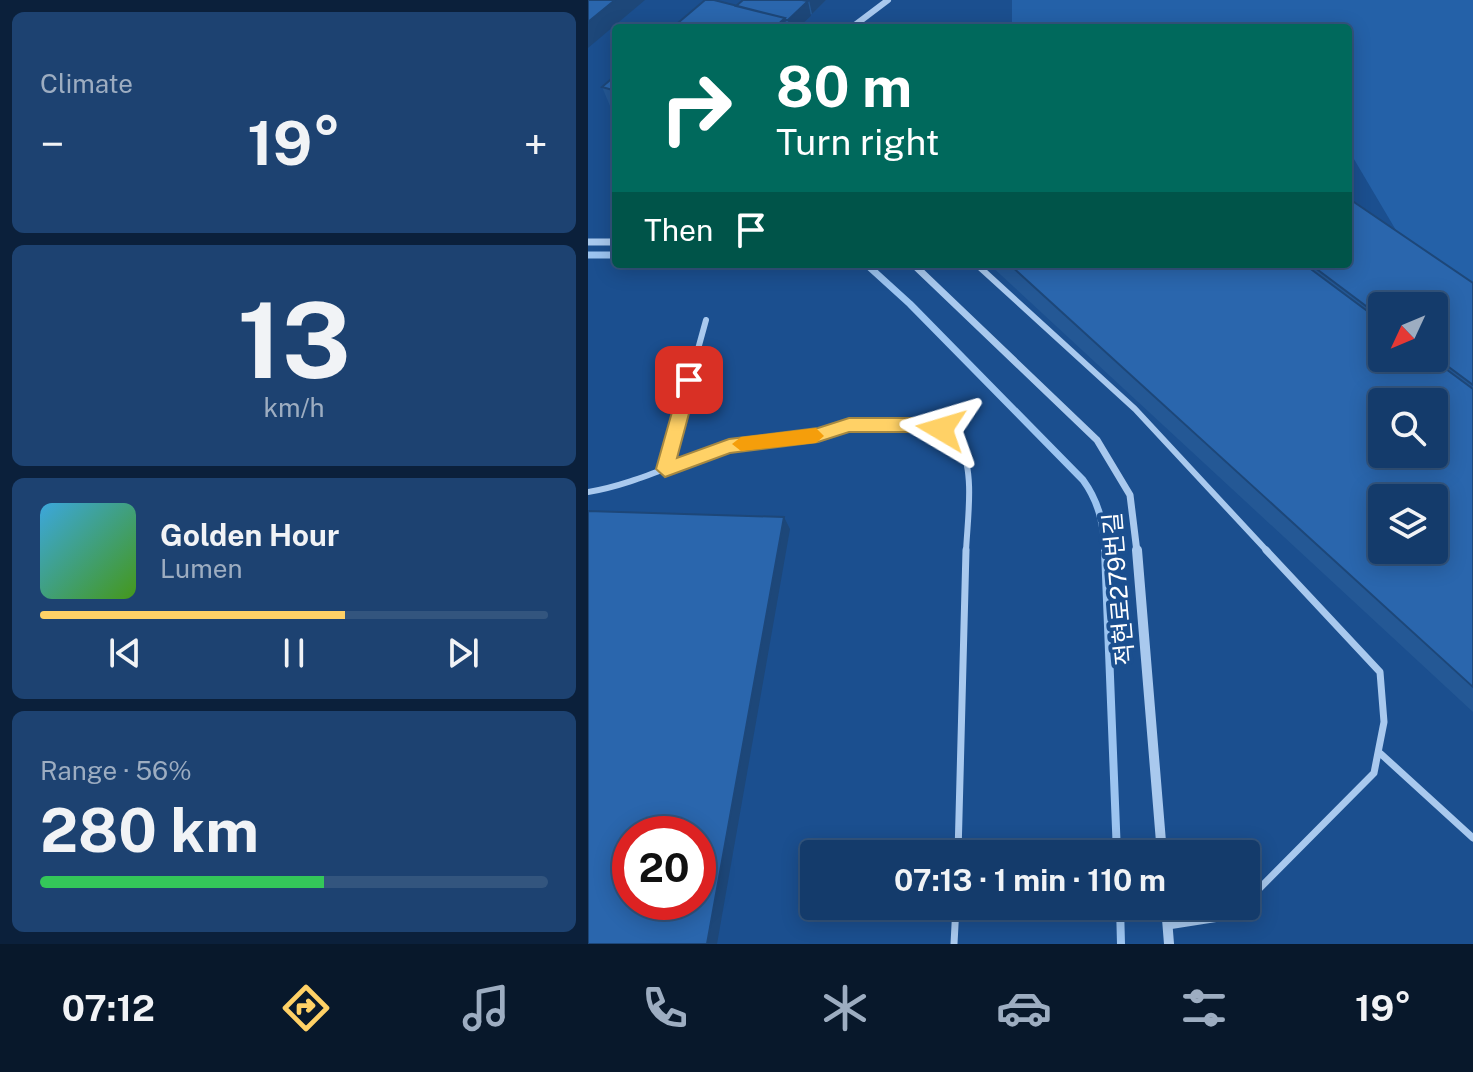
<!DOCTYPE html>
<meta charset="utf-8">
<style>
body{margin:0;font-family:"Public Sans","Noto Sans KR",sans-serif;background:#1d4271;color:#f1f3f6;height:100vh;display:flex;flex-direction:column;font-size:30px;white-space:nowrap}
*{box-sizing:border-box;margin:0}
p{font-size:26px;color:#9dadc1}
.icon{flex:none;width:44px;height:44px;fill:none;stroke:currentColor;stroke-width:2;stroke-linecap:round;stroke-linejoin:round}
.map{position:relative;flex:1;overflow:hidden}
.panel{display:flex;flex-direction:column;gap:12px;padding:12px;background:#0b203b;width:588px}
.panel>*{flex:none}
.banner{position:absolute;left:24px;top:24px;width:740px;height:244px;border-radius:8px;box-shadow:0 4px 20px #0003,0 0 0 2px #33557e;background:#00695c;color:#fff;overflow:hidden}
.needle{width:52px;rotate:226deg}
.fabs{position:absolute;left:780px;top:292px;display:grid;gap:16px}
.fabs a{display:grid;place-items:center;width:80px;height:80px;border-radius:8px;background:#143b6b;box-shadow:0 4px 20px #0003,0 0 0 2px #33557e;font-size:40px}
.speed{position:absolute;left:24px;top:816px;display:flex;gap:16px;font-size:40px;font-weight:700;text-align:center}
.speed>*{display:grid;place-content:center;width:104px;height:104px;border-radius:50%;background:#143b6b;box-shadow:0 4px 20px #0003,0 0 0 2px #33557e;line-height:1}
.speed .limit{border:12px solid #d22;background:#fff;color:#111}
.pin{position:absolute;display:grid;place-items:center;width:68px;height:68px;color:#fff;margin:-34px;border-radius:16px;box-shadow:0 4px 12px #0006}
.me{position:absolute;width:88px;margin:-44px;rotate:277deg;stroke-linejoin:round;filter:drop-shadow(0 0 6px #0008)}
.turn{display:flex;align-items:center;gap:28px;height:168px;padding:0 32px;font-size:36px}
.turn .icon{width:104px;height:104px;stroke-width:2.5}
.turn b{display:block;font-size:56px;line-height:68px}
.then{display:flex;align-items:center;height:76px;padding:0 32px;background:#0003;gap:16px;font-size:30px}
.big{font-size:60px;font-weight:700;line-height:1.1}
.panel .card{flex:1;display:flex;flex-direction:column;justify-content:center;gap:12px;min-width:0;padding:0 28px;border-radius:12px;background:#1d4271}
.panel .dial{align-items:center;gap:0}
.dial b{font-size:104px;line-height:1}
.song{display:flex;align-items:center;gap:24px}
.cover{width:96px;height:96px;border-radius:12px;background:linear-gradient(135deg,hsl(200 70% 55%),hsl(100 70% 35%))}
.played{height:8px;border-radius:4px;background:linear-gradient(90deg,#ffd166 60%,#33557e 60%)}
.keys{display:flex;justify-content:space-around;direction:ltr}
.heat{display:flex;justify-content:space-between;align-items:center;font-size:44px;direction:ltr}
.charge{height:12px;border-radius:6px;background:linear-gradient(90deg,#34c759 56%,#33557e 0)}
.trip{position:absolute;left:212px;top:840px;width:460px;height:80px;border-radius:8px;background:#143b6b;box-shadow:0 4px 20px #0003,0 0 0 2px #33557e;font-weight:700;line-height:80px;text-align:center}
.tab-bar{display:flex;height:128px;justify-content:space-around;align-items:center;background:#08182b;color:#9dadc1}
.tab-bar .icon{width:56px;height:56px}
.tab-bar .current{color:#ffd166}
.tab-bar b{font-size:36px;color:#f1f3f6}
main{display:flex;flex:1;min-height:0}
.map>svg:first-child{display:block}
.green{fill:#2461a8}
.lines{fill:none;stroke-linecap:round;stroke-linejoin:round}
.stream-far1{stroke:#9cc4f0;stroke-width:7}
.stream{stroke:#9cc4f0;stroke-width:8}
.lane-far1{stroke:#a9c9ee;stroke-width:6}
.lane{stroke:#a9c9ee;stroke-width:7}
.street-far2{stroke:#a9c9ee;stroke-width:6}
.street-far1{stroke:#a9c9ee;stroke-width:7}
.street{stroke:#a9c9ee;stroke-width:10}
.wall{fill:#245895;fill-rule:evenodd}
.shaded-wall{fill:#1d4779}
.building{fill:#2a66ad;stroke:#1d4779;stroke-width:2;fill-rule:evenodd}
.route{fill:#ffd166;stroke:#a68842;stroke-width:2}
.slow{fill:#f59e0b}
.labels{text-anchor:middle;stroke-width:8;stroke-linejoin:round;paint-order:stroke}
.street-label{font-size:24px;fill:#fff;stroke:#1b4f8f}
</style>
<main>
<section class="panel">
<div class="card"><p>Climate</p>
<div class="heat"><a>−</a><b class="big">19°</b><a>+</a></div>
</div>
<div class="card dial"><b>13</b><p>km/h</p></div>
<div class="card">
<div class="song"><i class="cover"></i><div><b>Golden Hour</b><p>Lumen</p></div></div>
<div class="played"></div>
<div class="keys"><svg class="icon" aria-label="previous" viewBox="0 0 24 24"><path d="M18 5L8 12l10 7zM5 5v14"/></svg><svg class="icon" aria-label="pause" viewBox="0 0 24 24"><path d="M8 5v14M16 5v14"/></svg><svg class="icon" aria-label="next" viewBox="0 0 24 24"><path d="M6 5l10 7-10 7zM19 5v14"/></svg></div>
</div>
<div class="card"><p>Range · 56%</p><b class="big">280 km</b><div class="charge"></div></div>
</section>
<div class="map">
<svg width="885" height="944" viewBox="0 0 885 944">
<rect width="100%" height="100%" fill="#1b4f8f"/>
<path class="green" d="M 424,0 L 885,0 L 885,291 L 812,237 L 760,149 L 760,28 L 424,28 Z"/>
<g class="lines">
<path class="stream-far1" d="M 0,255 L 28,255
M 278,264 L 322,304 L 495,480 C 511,502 516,525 517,552"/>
<path class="stream" d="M 517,550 L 529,854
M 532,906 L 533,944"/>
<path class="lane-far1" d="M 388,264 L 547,409 L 680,552
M 77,469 L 118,320
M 0,492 C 49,484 92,460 139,447 C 166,439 197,439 224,436 C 265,431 346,403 373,449 C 387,472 379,524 378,552"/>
<path class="lane" d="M 793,754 L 885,838
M 370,854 L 378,550
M 658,902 L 786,773 L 796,722 L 792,672 L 678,550
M 580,926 L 631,918 L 653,906
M 366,944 L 368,906"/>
<path class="street-far2" d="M 263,28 L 300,0
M 0,242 L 28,242"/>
<path class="street-far1" d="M 0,242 L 28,242
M 325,264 L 509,440 L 542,495 L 549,552"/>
<path class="street" d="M 549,550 L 574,854
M 578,906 L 581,944"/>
</g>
<path class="wall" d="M 155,0 L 238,0 L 224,14 L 222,14 L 223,16 L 210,28 L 84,28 L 148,6 Z
M 28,75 L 28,108 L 22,106 L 14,87 Z
M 401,264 L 760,264 L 885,283 L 885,712 ZM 794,306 L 846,306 L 846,358 L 794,358 Z"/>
<path class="shaded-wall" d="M 27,0 L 57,0 L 0,48 L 0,22 Z
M 221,0 L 238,0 L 224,14 Z
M 220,1 L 223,16 L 210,28 L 201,28 L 200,20 Z
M 197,18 L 199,28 L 186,28 Z
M 196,517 L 202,529 L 129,944 L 119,944 Z"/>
<path class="building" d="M 0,0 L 27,0 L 0,22 Z
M 117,0 L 126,0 L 197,18 L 186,28 L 84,28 Z
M 155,0 L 214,0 L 220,1 L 200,20 L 197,20 L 197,18 L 148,6 Z
M 28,75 L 28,91 L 14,87 Z
M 760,198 L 885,283 L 885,385 L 846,356 L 846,306 L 794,306 L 794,318 L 722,264 L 760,264 Z
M 421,264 L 716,264 L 794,322 L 794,358 L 843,358 L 885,389 L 885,687 ZM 794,402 L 846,402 L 846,454 L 794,454 ZM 794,498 L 846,498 L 846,550 L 794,550 Z
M 0,511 L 196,517 L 119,944 L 0,944 ZM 42,834 L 110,834 L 110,902 L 42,902 Z"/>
<path class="route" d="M 101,373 L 110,380 L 89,458 L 141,439 L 230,428 L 261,418 L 340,418 L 359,424 L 361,429 L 353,436 L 339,432 L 261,432 L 230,442 L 142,453 L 77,477 L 68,469 L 93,380 Z"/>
<path class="slow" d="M 228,428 L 236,436 L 228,443 L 153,451 L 144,444 L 153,437 Z"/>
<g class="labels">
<g class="street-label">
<text transform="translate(531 589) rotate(-95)" y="8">적현로279번길</text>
</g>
</g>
</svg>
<div class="fabs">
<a><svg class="needle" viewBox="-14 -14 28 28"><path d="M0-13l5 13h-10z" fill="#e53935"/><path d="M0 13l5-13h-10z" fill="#9dadc1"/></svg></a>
<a><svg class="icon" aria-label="search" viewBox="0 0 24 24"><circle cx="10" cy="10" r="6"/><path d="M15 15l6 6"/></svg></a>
<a><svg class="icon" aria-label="layers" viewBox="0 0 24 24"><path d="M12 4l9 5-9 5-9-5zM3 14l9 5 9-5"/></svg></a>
</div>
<div class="speed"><div class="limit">20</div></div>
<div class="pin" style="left:101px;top:380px;background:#d93025"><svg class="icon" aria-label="arrive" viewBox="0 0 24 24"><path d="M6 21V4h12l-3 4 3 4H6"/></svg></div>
<svg class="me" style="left:353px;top:429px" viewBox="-20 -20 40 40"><path d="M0-17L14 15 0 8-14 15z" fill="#ffd166" stroke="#fff" stroke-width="4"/></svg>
<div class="trip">07:13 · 1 min · 110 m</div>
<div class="banner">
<div class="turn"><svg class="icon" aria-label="right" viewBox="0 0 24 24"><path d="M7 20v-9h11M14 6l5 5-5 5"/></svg><div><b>80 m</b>Turn right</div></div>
<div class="then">Then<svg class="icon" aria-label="arrive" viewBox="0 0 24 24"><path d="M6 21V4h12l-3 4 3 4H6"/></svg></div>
</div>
</div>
</main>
<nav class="tab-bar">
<b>07:12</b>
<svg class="icon current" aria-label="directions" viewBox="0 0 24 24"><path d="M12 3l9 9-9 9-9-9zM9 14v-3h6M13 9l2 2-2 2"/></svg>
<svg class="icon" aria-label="music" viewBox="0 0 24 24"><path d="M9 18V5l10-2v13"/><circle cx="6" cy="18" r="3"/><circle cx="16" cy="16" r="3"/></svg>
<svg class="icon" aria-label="phone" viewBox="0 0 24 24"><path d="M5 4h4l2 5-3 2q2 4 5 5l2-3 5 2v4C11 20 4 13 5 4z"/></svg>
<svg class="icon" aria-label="climate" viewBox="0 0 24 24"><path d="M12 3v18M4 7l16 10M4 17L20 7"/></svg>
<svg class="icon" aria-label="car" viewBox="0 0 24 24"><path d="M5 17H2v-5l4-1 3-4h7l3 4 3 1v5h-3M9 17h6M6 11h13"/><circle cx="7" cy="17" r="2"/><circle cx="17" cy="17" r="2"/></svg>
<svg class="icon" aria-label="filters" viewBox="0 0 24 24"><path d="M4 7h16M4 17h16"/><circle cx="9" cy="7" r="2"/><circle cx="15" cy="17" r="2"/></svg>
<b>19°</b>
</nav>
